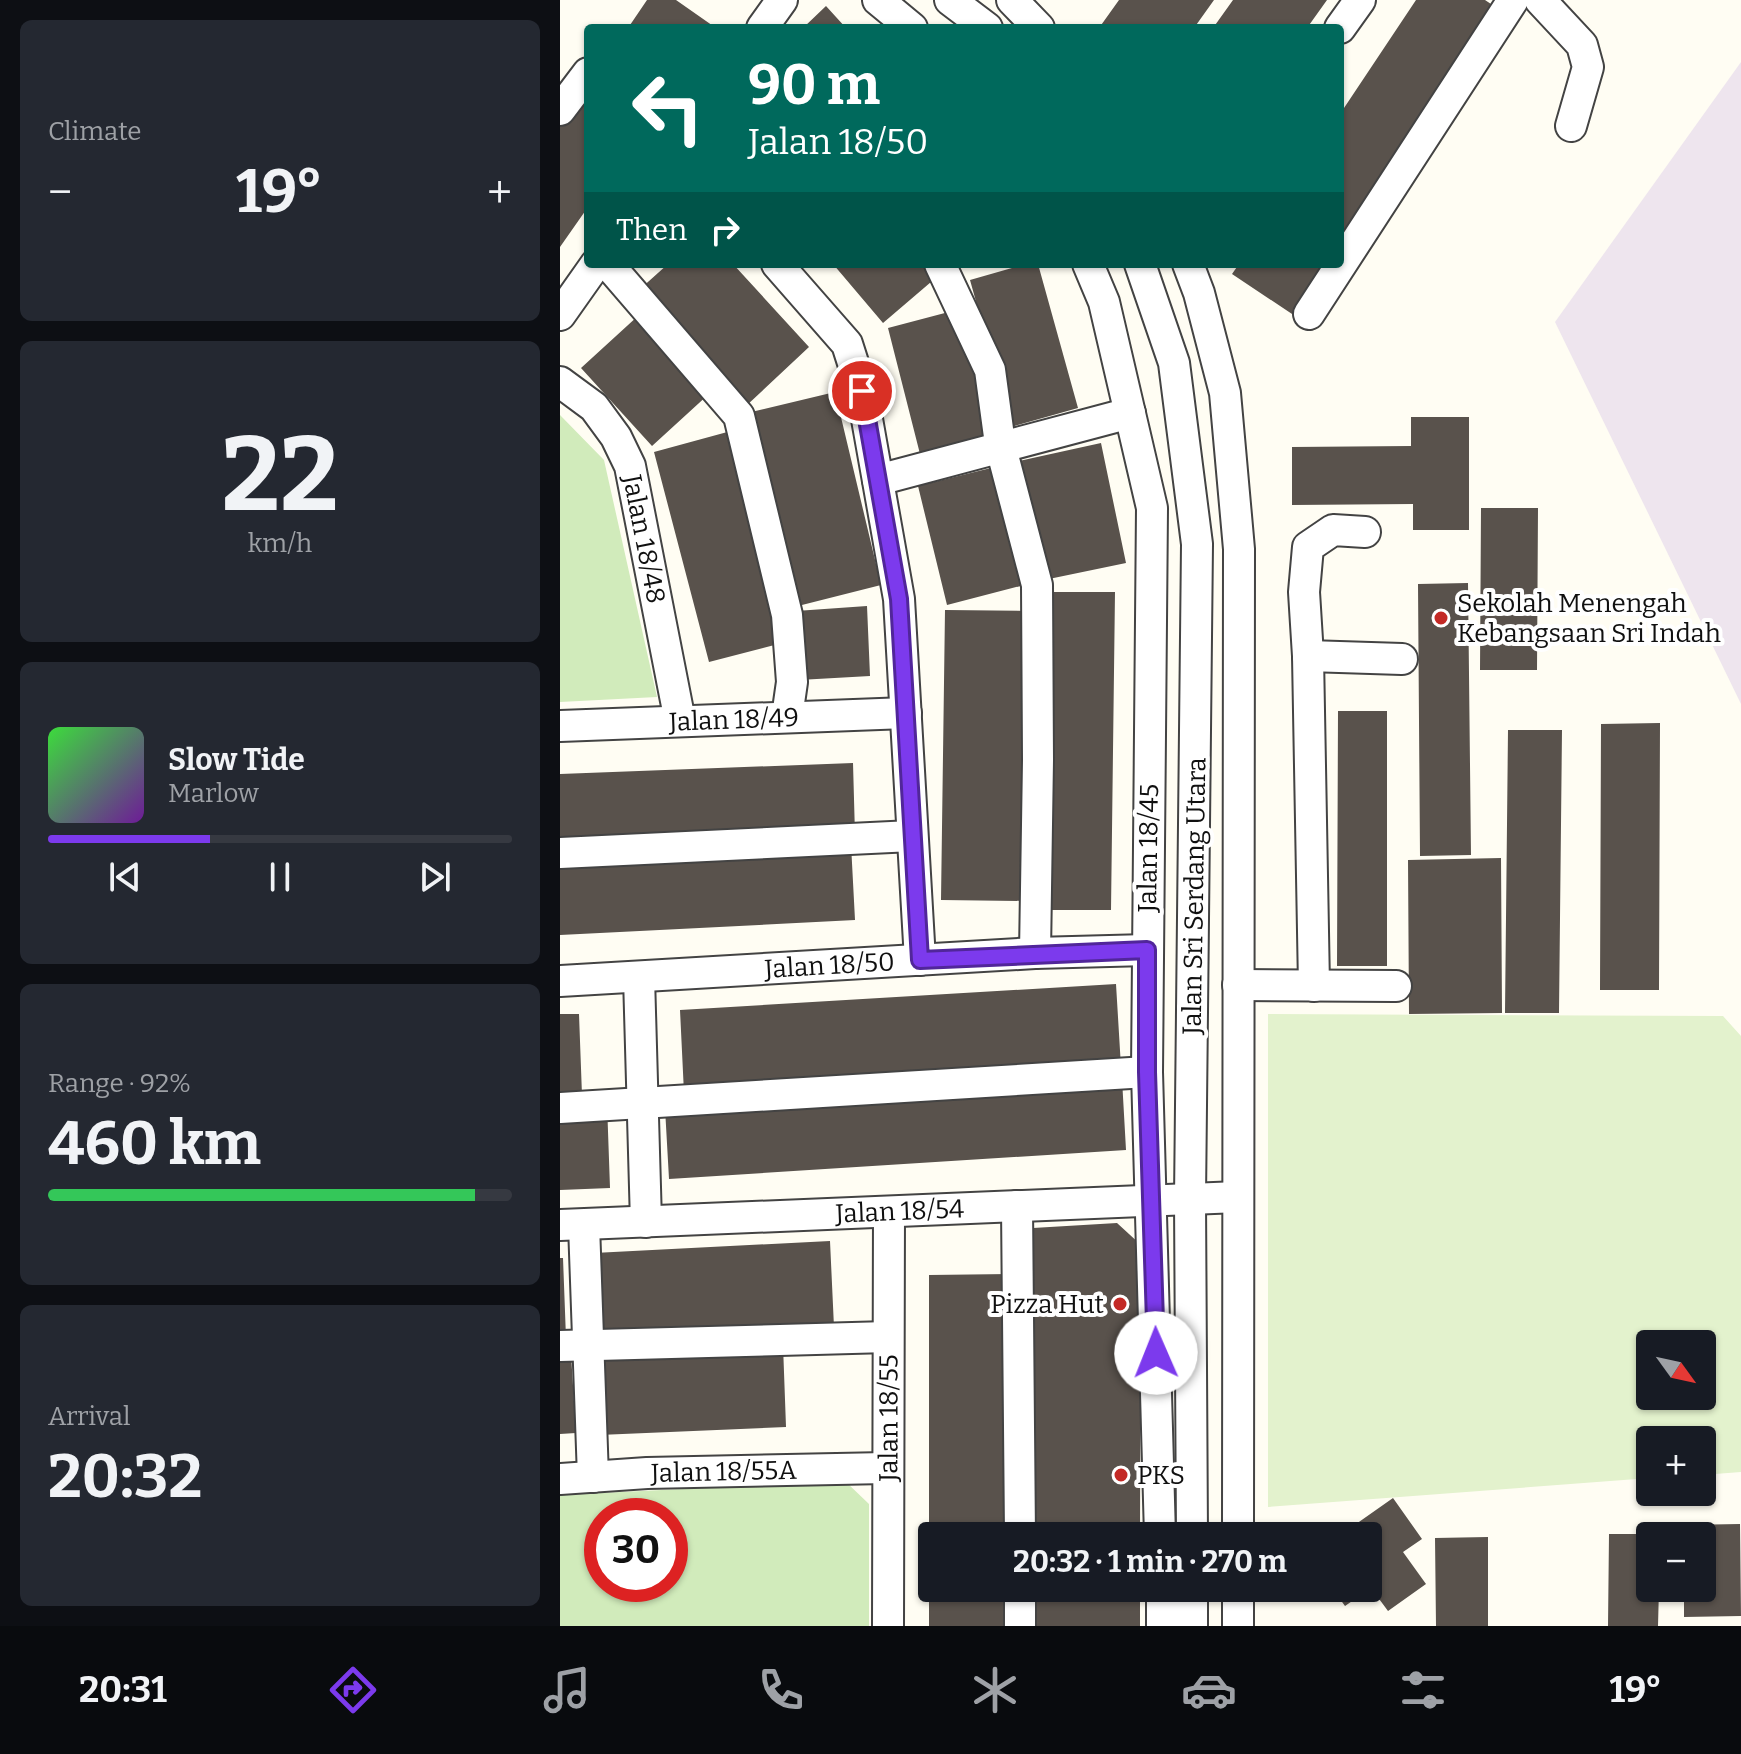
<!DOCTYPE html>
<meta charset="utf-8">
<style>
body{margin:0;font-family:Bitter,serif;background:#242831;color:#f1f3f6;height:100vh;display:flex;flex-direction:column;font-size:30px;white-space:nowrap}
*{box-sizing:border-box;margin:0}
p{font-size:26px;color:#9ea1a6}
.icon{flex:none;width:44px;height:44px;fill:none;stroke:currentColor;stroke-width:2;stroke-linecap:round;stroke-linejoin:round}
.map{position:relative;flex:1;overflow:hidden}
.details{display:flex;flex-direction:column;gap:20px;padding:20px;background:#0d0f14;width:560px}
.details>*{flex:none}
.banner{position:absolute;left:24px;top:24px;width:760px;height:244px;border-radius:8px;box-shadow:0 2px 6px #0004;background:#00695c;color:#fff;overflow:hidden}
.needle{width:52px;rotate:123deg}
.buttons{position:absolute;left:1076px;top:1330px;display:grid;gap:16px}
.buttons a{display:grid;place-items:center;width:80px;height:80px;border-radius:8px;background:#171b24;box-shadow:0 2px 6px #0004;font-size:40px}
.speed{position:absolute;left:24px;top:1498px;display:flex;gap:16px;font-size:40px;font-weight:700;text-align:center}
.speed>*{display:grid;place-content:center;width:104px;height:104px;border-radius:50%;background:#171b24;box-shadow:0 2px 6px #0004;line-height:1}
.speed .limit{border:12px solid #d22;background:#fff;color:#111}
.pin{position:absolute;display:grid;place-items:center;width:68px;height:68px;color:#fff;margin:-34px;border:4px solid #fff;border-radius:50%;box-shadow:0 2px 8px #0007}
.me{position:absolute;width:88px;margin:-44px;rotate:359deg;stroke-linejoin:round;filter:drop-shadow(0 0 6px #0008)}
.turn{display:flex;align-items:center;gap:28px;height:168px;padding:0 32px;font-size:36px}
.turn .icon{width:104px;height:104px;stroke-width:2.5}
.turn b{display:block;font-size:56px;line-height:68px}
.then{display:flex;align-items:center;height:76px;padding:0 32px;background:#0003;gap:16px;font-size:30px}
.big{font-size:60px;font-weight:700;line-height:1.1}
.details .card{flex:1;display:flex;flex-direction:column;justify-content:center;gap:12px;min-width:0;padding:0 28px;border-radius:12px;background:#242831}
.details .dial{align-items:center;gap:0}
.dial b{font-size:104px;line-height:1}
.song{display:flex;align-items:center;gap:24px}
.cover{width:96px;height:96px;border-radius:12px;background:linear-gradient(135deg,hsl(120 70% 55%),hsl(280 70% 35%))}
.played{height:8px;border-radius:4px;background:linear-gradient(90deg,#7c3aed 35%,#363941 35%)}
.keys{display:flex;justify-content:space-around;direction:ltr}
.heat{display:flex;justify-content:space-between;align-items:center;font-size:44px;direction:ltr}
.charge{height:12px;border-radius:6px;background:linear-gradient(90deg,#34c759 92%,#363941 0)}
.trip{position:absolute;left:358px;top:1522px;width:464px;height:80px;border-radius:8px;background:#171b24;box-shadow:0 2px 6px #0004;font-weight:700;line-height:80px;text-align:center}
.tabs{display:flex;height:128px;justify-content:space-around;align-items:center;background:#090b0e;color:#9ea1a6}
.tabs .icon{width:56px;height:56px}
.tabs .on{color:#7c3aed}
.tabs b{font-size:36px;color:#f1f3f6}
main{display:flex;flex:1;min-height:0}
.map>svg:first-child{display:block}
.industrial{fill:#eee5ee}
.green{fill:#d1ebbb;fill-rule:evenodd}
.pitch{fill:#e3f2cd;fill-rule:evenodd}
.building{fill:#59524c}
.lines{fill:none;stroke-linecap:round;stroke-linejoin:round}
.minor-casing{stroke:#434343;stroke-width:34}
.minor{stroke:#fff;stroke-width:30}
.route-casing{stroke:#51269a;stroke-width:20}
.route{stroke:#7c3aed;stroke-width:14}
.poi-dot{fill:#c32925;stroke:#fff;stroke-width:3}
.labels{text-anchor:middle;stroke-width:8;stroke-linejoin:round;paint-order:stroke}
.street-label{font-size:26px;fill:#101010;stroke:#fff}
.poi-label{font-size:26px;fill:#101010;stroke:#fff;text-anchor:start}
</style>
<main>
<section class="details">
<div class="card"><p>Climate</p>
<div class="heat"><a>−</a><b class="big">19°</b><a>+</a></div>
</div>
<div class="card dial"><b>22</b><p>km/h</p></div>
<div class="card">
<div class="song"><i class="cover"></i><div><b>Slow Tide</b><p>Marlow</p></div></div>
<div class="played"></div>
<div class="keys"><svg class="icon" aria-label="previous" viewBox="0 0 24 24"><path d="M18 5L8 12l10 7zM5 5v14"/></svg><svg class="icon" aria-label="pause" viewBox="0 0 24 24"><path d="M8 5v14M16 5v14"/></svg><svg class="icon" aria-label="next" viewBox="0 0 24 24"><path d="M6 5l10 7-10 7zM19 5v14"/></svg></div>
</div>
<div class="card"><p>Range · 92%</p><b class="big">460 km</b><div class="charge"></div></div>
<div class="card"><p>Arrival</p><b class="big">20:32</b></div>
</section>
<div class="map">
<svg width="1181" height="1626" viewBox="0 0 1181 1626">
<rect width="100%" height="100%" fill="#fffdf3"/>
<path class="industrial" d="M 1181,62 L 1181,704 L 995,322 Z"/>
<path class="green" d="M 0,415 L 44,460 L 97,697 L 0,702 Z
M 285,1481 L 309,1504 L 309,1626 L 0,1626 L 0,1495 ZM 42,1516 L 110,1516 L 110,1584 L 42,1584 Z"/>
<path class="pitch" d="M 708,1014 L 1163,1016 L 1181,1036 L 1181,1472 L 1142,1475 L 1142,1440 L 1090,1440 L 1090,1478 L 708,1507 ZM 1090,1344 L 1142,1344 L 1142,1396 L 1090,1396 Z"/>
<path class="building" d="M 87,0 L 116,0 L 156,28 L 68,28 Z
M 559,0 L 654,0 L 634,28 L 539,28 Z
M 673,0 L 767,0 L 747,28 L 653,28 Z
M 856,0 L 925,0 L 943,12 L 780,256 L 780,114 Z
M 266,6 L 286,28 L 243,28 Z
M 28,85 L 28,207 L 0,247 L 0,126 Z
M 108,264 L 173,264 L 249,347 L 186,406 L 79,290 Z
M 273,264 L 368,264 L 378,276 L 323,323 Z
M 466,264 L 478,264 L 518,408 L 451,427 L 410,280 Z
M 679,264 L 775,264 L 738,318 L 672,274 Z
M 400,309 L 432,435 L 360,454 L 328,328 Z
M 79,315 L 150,393 L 92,446 L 21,368 Z
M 275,392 L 321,585 L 234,607 L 187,413 Z
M 851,417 L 909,417 L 909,530 L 853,530 L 853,504 L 732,505 L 732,447 L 851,446 Z
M 171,431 L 226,642 L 149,662 L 94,452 Z
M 541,443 L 566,563 L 484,580 L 459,461 Z
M 443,465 L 472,583 L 387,605 L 358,486 Z
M 921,508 L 978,508 L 977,670 L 920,670 Z
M 908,583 L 911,855 L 860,856 L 858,584 Z
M 486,592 L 555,592 L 551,910 L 483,910 Z
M 307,606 L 310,676 L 239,680 L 236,611 Z
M 385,610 L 473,611 L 469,901 L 381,900 Z
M 778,711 L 827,711 L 827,966 L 777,966 Z
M 1100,723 L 1099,990 L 1040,990 L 1041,724 Z
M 948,730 L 1002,730 L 999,1013 L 945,1013 Z
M 293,763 L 295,835 L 0,847 L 0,774 Z
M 291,844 L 295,920 L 0,935 L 0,858 Z
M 941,858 L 942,1013 L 849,1014 L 848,860 Z
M 556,984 L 561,1067 L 124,1093 L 120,1010 Z
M 0,1014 L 19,1014 L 22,1095 L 0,1096 Z
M 562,1079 L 566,1150 L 109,1179 L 105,1108 Z
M 47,1103 L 50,1188 L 0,1190 L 0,1106 Z
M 557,1223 L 581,1245 L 580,1536 L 473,1536 L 473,1228 Z
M 270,1241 L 274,1327 L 38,1339 L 34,1253 Z
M 0,1258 L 3,1258 L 6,1338 L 0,1338 Z
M 450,1274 L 451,1536 L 372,1536 L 372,1561 L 369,1561 L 369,1275 Z
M 223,1345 L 226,1427 L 39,1435 L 36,1353 Z
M 11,1354 L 16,1433 L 0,1434 L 0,1355 Z
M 833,1498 L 862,1539 L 843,1552 L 866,1584 L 828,1611 L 811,1588 L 785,1606 L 772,1588 L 808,1588 L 808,1536 L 779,1536 Z
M 1180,1524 L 1181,1616 L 1124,1617 L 1124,1588 L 1142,1588 L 1142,1536 L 1123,1536 L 1123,1525 Z
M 1049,1534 L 1090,1534 L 1090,1588 L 1099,1588 L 1098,1626 L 1048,1626 Z
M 928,1537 L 928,1626 L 876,1626 L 875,1538 Z
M 369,1588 L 451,1588 L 451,1626 L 369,1626 Z
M 472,1588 L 580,1588 L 580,1626 L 473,1626 Z"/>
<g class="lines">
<g class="minor-casing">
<g id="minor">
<path d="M 318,0 L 352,28"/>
<path d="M 390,0 L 427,28"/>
<path d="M 452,0 L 479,28"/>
<path d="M 980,0 L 1022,45 L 1028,67 L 1011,126"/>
<path d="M 202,28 L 222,0"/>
<path d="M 780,28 L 800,0"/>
<path d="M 0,110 L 28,73"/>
<path d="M 48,264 L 179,416 L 227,615 L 232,682 L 227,717"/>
<path d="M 217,264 L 287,344 L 302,391 L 339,599 L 360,960"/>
<path d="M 380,264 L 430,370 L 440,444 L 477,585 L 478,760 L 475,953"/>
<path d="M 528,264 L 544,302 L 592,508 L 587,1072 L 600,1536"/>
<path d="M 580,264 L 614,363 L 637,544 L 630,1199 L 632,1536"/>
<path d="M 628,264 L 639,293 L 665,393 L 679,549 L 678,1536"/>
<path d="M 749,314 L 953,0"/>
<path d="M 0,315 L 36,264"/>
<path id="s1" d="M 0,382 L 34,407 L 56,437 L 70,466 L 120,721"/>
<path d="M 318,480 L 570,413"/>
<path d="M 748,656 L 842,659"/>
<path id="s2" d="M 0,726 L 346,713"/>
<path d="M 0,853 L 352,836"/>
<path d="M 79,977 L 86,1222"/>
<path id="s3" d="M 0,981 L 475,953 L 587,950"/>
<path d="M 678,985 L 836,986"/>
<path d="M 754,986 L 748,656 L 744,592 L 748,547 L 773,530 L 805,532"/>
<path d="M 0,1108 L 587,1072"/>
<path d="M 457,1206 L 460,1536"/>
<path id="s4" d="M 0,1225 L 678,1197"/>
<path d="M 24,1225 L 33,1477"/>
<path d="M 0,1346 L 328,1337"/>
<path id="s5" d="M 0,1479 L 87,1473 L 326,1468"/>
<path d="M 460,1588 L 460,1626"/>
<path d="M 602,1588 L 602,1626"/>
<path d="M 632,1588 L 632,1626"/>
<path d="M 678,1588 L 678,1626"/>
<path id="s6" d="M 328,1626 L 329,1212"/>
</g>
</g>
<use href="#minor" class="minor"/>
</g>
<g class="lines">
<g class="route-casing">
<path id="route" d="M 302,391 L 339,599 L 360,960 L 587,950 L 587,1072 L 596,1353"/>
</g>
<use href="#route" class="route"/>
</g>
<g class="poi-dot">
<circle cx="881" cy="618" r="8"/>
<circle cx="560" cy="1304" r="8"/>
<circle cx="561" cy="1475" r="8"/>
</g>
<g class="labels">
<g class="street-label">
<text dy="9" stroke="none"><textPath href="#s1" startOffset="186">Jalan 18/48</textPath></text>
<text dy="9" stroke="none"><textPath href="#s2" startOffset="174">Jalan 18/49</textPath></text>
<text transform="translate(588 848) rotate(-89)" y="9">Jalan 18/45</text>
<text transform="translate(634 896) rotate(-89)" y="9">Jalan Sri Serdang Utara</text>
<text dy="9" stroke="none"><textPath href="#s3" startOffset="270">Jalan 18/50</textPath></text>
<text dy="9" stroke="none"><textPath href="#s4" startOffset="340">Jalan 18/54</textPath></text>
<text dy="9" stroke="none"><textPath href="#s6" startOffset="208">Jalan 18/55</textPath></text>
<text dy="9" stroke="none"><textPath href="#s5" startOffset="164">Jalan 18/55A</textPath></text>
</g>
<g class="poi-label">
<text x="897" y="612">Sekolah Menengah<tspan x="897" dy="30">Kebangsaan Sri Indah</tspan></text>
<text x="544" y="1313" text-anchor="end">Pizza Hut</text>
<text x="577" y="1484">PKS</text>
</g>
</g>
</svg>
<div class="buttons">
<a><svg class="needle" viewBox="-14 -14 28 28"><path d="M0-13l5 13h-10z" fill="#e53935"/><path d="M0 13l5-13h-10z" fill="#9ea1a6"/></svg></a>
<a>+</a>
<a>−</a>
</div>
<div class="speed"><div class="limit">30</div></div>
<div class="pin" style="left:302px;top:391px;background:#d93025"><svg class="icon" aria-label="arrive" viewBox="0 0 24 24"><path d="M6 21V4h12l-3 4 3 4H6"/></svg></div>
<svg class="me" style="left:596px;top:1353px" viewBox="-20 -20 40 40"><circle r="19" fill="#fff"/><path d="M0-13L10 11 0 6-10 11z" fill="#7c3aed"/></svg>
<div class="trip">20:32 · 1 min · 270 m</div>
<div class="banner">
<div class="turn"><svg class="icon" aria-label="left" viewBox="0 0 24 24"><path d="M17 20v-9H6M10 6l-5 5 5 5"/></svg><div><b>90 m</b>Jalan 18/50</div></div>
<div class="then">Then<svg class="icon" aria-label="right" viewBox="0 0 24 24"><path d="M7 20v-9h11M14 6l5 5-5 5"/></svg></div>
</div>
</div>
</main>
<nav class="tabs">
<b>20:31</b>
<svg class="icon on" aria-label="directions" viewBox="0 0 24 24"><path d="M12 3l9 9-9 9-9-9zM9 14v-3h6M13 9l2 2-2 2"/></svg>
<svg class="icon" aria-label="music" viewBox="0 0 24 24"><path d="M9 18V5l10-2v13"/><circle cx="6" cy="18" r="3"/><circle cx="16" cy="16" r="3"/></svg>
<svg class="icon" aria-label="phone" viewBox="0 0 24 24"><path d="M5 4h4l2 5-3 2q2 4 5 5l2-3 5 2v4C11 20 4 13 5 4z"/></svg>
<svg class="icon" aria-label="climate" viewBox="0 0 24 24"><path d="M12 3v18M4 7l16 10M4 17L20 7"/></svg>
<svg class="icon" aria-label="car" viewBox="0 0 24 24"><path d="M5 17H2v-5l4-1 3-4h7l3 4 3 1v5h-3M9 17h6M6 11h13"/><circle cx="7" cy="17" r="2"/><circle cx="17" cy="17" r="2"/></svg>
<svg class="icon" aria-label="filters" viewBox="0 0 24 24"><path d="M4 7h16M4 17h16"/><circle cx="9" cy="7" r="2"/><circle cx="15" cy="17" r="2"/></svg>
<b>19°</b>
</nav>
